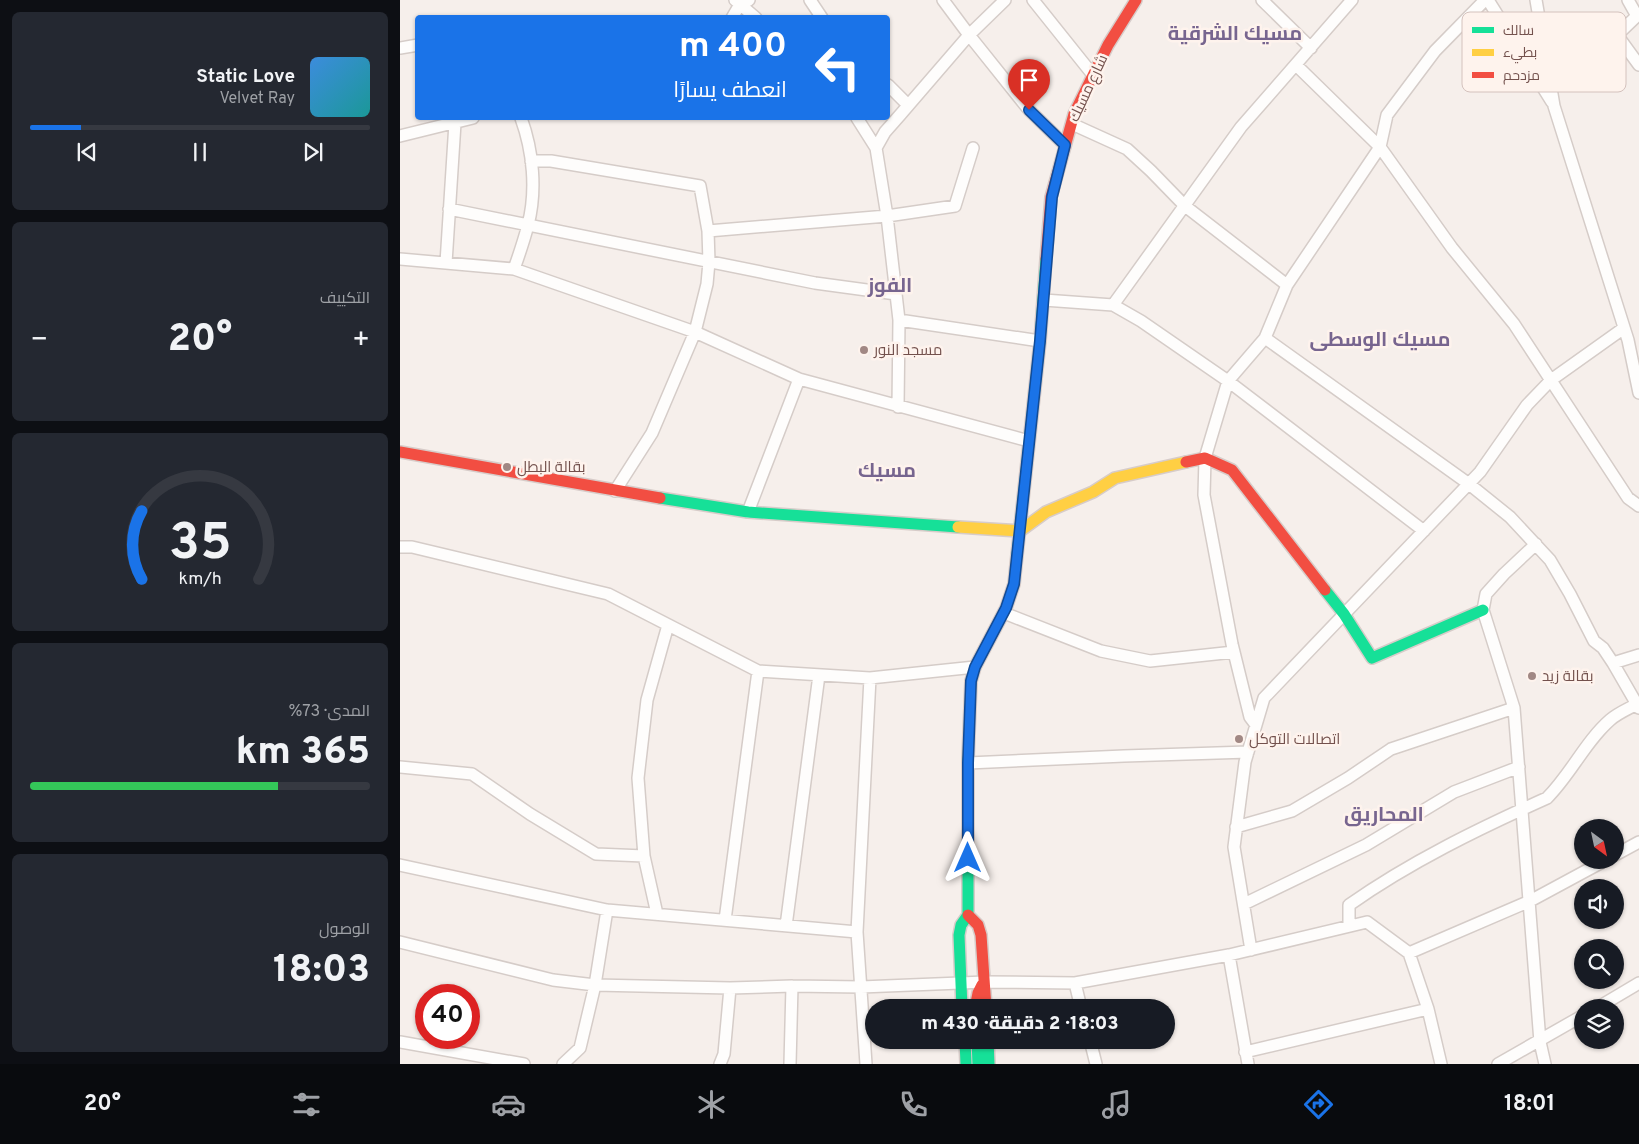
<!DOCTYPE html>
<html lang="ar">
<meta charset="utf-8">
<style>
body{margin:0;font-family:Overpass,Cairo,sans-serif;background:#242831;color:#f1f3f6;direction:rtl;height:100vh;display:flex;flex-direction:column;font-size:19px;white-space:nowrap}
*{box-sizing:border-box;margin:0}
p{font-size:16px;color:#9ea1a6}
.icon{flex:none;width:28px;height:28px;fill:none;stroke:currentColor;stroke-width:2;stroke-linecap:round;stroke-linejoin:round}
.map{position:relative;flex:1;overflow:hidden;direction:ltr}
.sheet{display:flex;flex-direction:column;gap:12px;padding:12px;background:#0d0f14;width:400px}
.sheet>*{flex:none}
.hud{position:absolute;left:15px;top:15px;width:475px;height:105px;border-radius:5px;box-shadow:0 1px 4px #0004;direction:rtl;background:#1a73e8;color:#fff;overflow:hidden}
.needle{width:32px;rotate:147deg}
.tools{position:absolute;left:1174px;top:819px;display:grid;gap:10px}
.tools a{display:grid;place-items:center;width:50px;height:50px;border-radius:50%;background:#171b24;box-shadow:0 1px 4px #0004;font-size:25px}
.speed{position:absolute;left:15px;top:984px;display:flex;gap:10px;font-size:25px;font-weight:700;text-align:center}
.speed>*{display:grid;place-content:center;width:65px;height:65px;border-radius:50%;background:#171b24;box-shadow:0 1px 4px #0004;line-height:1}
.speed .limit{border:8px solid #d22;background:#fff;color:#111}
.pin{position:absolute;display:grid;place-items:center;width:42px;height:42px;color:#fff;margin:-51px -21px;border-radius:50% 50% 50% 0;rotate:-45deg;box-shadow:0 0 5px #0007}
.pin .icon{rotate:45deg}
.me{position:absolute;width:55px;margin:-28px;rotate:0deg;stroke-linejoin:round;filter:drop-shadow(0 0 4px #0008)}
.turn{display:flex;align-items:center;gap:18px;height:105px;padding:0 20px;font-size:22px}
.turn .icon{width:65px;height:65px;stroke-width:2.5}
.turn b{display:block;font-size:35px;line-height:42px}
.big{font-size:38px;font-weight:800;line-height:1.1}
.sheet .card{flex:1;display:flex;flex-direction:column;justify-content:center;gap:8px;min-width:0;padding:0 18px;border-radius:8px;background:#242831}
.sheet .dial{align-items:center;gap:0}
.dial svg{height:130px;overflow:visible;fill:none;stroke:#363941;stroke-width:7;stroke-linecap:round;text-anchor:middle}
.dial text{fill:#f1f3f6;stroke:none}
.song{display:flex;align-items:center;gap:15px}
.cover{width:60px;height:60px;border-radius:8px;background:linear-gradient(135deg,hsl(210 70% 55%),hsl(180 70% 35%))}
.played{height:5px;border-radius:2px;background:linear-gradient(90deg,#1a73e8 15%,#363941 15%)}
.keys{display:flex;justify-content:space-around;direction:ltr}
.heat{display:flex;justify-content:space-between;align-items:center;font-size:28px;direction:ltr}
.charge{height:8px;border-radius:4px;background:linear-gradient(90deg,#34c759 73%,#363941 0)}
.trip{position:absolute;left:465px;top:999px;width:310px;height:50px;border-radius:25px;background:#171b24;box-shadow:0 1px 4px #0004;font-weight:800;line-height:50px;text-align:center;direction:rtl}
.tabs{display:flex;height:80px;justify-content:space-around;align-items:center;background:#090b0e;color:#9ea1a6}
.tabs .icon{width:35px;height:35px}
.tabs .selected{color:#1a73e8}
.tabs b{font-size:22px;color:#f1f3f6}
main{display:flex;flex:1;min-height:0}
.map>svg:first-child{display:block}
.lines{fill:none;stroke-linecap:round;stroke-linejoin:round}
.street-casing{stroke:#d5ccc8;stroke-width:14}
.fast-casing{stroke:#d7ccc9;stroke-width:14}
.slow-casing{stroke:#d7ccc9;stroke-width:14}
.jam-casing{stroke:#d7ccc9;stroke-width:14}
.street{stroke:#fefdfc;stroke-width:11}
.fast{stroke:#16e098;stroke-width:11}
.slow{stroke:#ffcf43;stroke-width:11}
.jam{stroke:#f24e42;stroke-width:11}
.route-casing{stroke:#114b97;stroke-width:12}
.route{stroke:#1a73e8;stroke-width:9}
.poi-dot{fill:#a18884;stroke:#fef3ed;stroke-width:2}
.labels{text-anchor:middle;stroke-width:5;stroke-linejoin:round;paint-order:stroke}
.street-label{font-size:15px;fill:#73514d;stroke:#fef3ed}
.poi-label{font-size:15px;fill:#73514d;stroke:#fef3ed;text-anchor:start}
.district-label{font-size:20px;font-weight:bold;fill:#77658f;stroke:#fef3ed}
.key{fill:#fef3ed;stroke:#d4c2bd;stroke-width:1}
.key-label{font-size:14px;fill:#73514d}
</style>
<main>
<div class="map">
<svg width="1239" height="1064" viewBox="0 0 1239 1064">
<rect width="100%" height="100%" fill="#f6efeb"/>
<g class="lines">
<g class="street-casing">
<path id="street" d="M 335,0 L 356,18
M 410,0 L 422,18
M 543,0 L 569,35 L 629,110 L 665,145
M 633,0 L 693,75
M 862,0 L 911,48
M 1088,0 L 1152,102
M 1136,0 L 1154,106 L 1228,340 L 1239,393
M 1228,0 L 1237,16
M 332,18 L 339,6 L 349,0
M 1217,35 L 1239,65
M 0,48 L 18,45
M 896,65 L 980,147 L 1052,248 L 1114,324 L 1228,498 L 1239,506
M 1151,81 L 1217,35 L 1239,14
M 488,85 L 508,105
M 457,118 L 476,148
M 672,124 L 727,149 L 751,171 L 785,206 L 887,285
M 0,136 L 73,118
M 131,161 L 151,161 L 300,186 L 308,231 L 309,262 L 307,284 L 295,332 L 252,433 L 215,491
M 49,209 L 415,283 L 496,294
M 308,231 L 487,216 L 555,206 L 573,148
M 0,259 L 114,269 L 295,332 L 399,379 L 629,441
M 46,263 L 55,123
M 114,269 C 119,255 124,240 128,225 C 137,190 133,151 121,118
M 644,300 L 713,305 L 841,127 L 952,0
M 713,305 L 741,321 L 828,381 L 1024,531
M 499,320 L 640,341
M 865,338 L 1069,484 L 1110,517 L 1150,560 L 1170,594 L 1194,641 L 1203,648 L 1213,663 L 1239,655
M 498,407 L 499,320 L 487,216 L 476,148 L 485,132 L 500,115 L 569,35 L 605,0
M 348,512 L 399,379
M 1136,544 L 1104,574 L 1086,594 L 1083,610 L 1114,708 L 1140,1042 L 1145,1064
M 0,547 L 12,547 L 208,594 L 358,671 L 470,678 L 575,667
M 604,613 L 701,651 L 750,661 L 834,652
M 1213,663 L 1239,708
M 856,725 L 850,717 L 832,644 L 804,495 L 805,458 L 828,381 L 865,338 L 887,285 L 980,147 L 987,115 L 1035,51 L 1085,0
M 568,763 L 724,756 L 848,752
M 0,767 L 72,774 L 130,814 L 196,854 L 244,856
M 836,827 L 892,811 L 948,778 L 991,749 L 1114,708
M 1215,855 L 1239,842
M 0,865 L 207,910 L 457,932
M 844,904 L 966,845 L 1054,792 L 1119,767
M 257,914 L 244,856 L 238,778 L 247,700 L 268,625
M 325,920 L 358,671
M 386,926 L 419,675
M 949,926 L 949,905 C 1010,862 1078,829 1147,798 C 1171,774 1185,742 1210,720 C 1218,713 1228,709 1237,704
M 0,942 L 153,980 L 195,985 L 330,988 L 392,986 L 461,987 L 585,982 L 675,983 L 829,955 L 967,922 L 1009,953 L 1028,1009 L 1041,1064
M 851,950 L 834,847 L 845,762 L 864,698 L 1080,472 L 1127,405 L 1151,380 L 1224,328
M 1009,953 L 1130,901 L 1206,860
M 829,955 L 848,1064
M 675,983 L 681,1008
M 1197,1008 L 1239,983
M 690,1040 L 696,1064
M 0,1042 L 124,1064
M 845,1052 L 1028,1009
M 163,1064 L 180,1048 L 195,985 L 207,910
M 320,1064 L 324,1054 L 330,988
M 390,1064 L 392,986
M 466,1064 L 457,932 L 470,678
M 1098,1064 L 1182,1016"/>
</g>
<g class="fast-casing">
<path id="fast" d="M 260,498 L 348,512 L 558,527
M 617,555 L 640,341 L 646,259
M 925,590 L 944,614 L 972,658 L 1083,610
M 562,1008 L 559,935 L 561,925 L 568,915 L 568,759
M 565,1040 L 566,1064
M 577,1040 L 578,1064
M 588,1040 L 589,1064"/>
</g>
<g class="slow-casing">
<path id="slow" d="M 558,527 L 620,531 L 646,512 L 693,492 L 715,478 L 786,462
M 568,759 L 571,681 L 575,667 L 606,608 L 614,584 L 617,555"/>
</g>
<g class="jam-casing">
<path id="jam" d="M 646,259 L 651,197 L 674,114 L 708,45 L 736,0
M 0,452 L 260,498
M 786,462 L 805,458 L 832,470 L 925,590
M 568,915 L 578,925 L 581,935 L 586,1008
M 575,1008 L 578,993 L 582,985"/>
</g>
<use href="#street" class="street"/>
<use href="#fast" class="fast"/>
<use href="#slow" class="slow"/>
<use href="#jam" class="jam"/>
</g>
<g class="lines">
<g class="route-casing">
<path id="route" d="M 568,858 L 568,763 L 571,681 L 575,667 L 606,608 L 614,584 L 640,341 L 652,197 L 665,145 L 629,110"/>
</g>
<use href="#route" class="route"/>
</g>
<g class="poi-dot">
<circle cx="464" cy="350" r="5"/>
<circle cx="107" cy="467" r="5"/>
<circle cx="1132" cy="676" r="5"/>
<circle cx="839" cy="739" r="5"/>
</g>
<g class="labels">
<g class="street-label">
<text transform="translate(688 88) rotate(-65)" y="5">شارع مسيك</text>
</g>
<g class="poi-label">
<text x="474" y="355">مسجد النور</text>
<text x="117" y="472">بقالة البطل</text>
<text x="1142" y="681">بقالة زيد</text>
<text x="849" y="744">اتصالات التوكل</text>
</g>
<g class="district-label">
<text x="835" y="40">مسيك الشرقية</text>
<text x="490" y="292">الفوز</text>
<text x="980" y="346">مسيك الوسطى</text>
<text x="487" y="477">مسيك</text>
<text x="984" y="821">المحاريق</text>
</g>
</g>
<rect x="1062" y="12" width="164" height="80" rx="8" class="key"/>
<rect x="1072" y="27" width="22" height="6" fill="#16e098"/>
<rect x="1072" y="49" width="22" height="7" fill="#ffcf43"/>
<rect x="1072" y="72" width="22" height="6" fill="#f24e42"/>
<g class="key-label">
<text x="1103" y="35">سالك</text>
<text x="1103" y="57">بطيء</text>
<text x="1103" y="80">مزدحم</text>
</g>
</svg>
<div class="tools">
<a><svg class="needle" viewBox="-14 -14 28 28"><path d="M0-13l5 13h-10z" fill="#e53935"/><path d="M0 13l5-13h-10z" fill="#9ea1a6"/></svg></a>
<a><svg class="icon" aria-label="sound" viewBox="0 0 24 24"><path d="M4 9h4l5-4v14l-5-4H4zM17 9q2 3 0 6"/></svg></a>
<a><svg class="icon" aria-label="search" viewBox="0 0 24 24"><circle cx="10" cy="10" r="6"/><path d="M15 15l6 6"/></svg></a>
<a><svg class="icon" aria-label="layers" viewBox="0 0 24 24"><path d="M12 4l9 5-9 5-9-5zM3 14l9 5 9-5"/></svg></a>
</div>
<div class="speed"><div class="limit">40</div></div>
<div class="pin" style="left:629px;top:110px;background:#d93025"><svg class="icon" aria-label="arrive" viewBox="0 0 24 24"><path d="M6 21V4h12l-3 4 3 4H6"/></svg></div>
<svg class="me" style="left:568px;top:858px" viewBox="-20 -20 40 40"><path d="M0-17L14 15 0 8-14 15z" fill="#1a73e8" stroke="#fff" stroke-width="4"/></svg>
<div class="trip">18:03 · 2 دقيقة · 430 m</div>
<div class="hud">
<div class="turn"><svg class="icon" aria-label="left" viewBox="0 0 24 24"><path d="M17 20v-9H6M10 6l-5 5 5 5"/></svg><div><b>400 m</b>انعطف يسارًا</div></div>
</div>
</div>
<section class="sheet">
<div class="card">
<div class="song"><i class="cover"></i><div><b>Static Love</b><p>Velvet Ray</p></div></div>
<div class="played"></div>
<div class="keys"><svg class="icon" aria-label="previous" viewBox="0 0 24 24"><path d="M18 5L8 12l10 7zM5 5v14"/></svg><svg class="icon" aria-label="pause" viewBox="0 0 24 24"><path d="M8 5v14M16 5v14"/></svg><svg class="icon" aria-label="next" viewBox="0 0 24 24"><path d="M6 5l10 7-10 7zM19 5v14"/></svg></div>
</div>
<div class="card"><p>التكييف</p>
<div class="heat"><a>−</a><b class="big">20°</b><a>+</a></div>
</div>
<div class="card dial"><svg viewBox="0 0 100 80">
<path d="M14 69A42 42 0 1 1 86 69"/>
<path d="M14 69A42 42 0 0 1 14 27" stroke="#1a73e8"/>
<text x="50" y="56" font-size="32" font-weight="700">35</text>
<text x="50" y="72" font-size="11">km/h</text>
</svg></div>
<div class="card"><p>المدى · 73%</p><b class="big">365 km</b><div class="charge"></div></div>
<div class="card"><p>الوصول</p><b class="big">18:03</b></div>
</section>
</main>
<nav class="tabs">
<b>18:01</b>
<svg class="icon selected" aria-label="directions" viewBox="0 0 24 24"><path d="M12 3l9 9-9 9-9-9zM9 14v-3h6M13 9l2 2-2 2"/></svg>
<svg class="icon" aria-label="music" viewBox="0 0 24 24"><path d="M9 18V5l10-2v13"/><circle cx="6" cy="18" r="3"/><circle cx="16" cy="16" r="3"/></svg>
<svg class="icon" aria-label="phone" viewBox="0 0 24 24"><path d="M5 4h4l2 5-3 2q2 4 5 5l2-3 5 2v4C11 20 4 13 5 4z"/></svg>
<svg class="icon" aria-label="climate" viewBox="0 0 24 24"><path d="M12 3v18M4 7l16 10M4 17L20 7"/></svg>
<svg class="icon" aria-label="car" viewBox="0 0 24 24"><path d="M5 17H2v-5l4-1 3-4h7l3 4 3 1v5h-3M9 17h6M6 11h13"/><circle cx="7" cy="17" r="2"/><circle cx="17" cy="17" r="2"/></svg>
<svg class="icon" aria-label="filters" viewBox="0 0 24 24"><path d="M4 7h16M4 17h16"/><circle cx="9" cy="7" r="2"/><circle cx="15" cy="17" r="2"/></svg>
<b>20°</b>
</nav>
